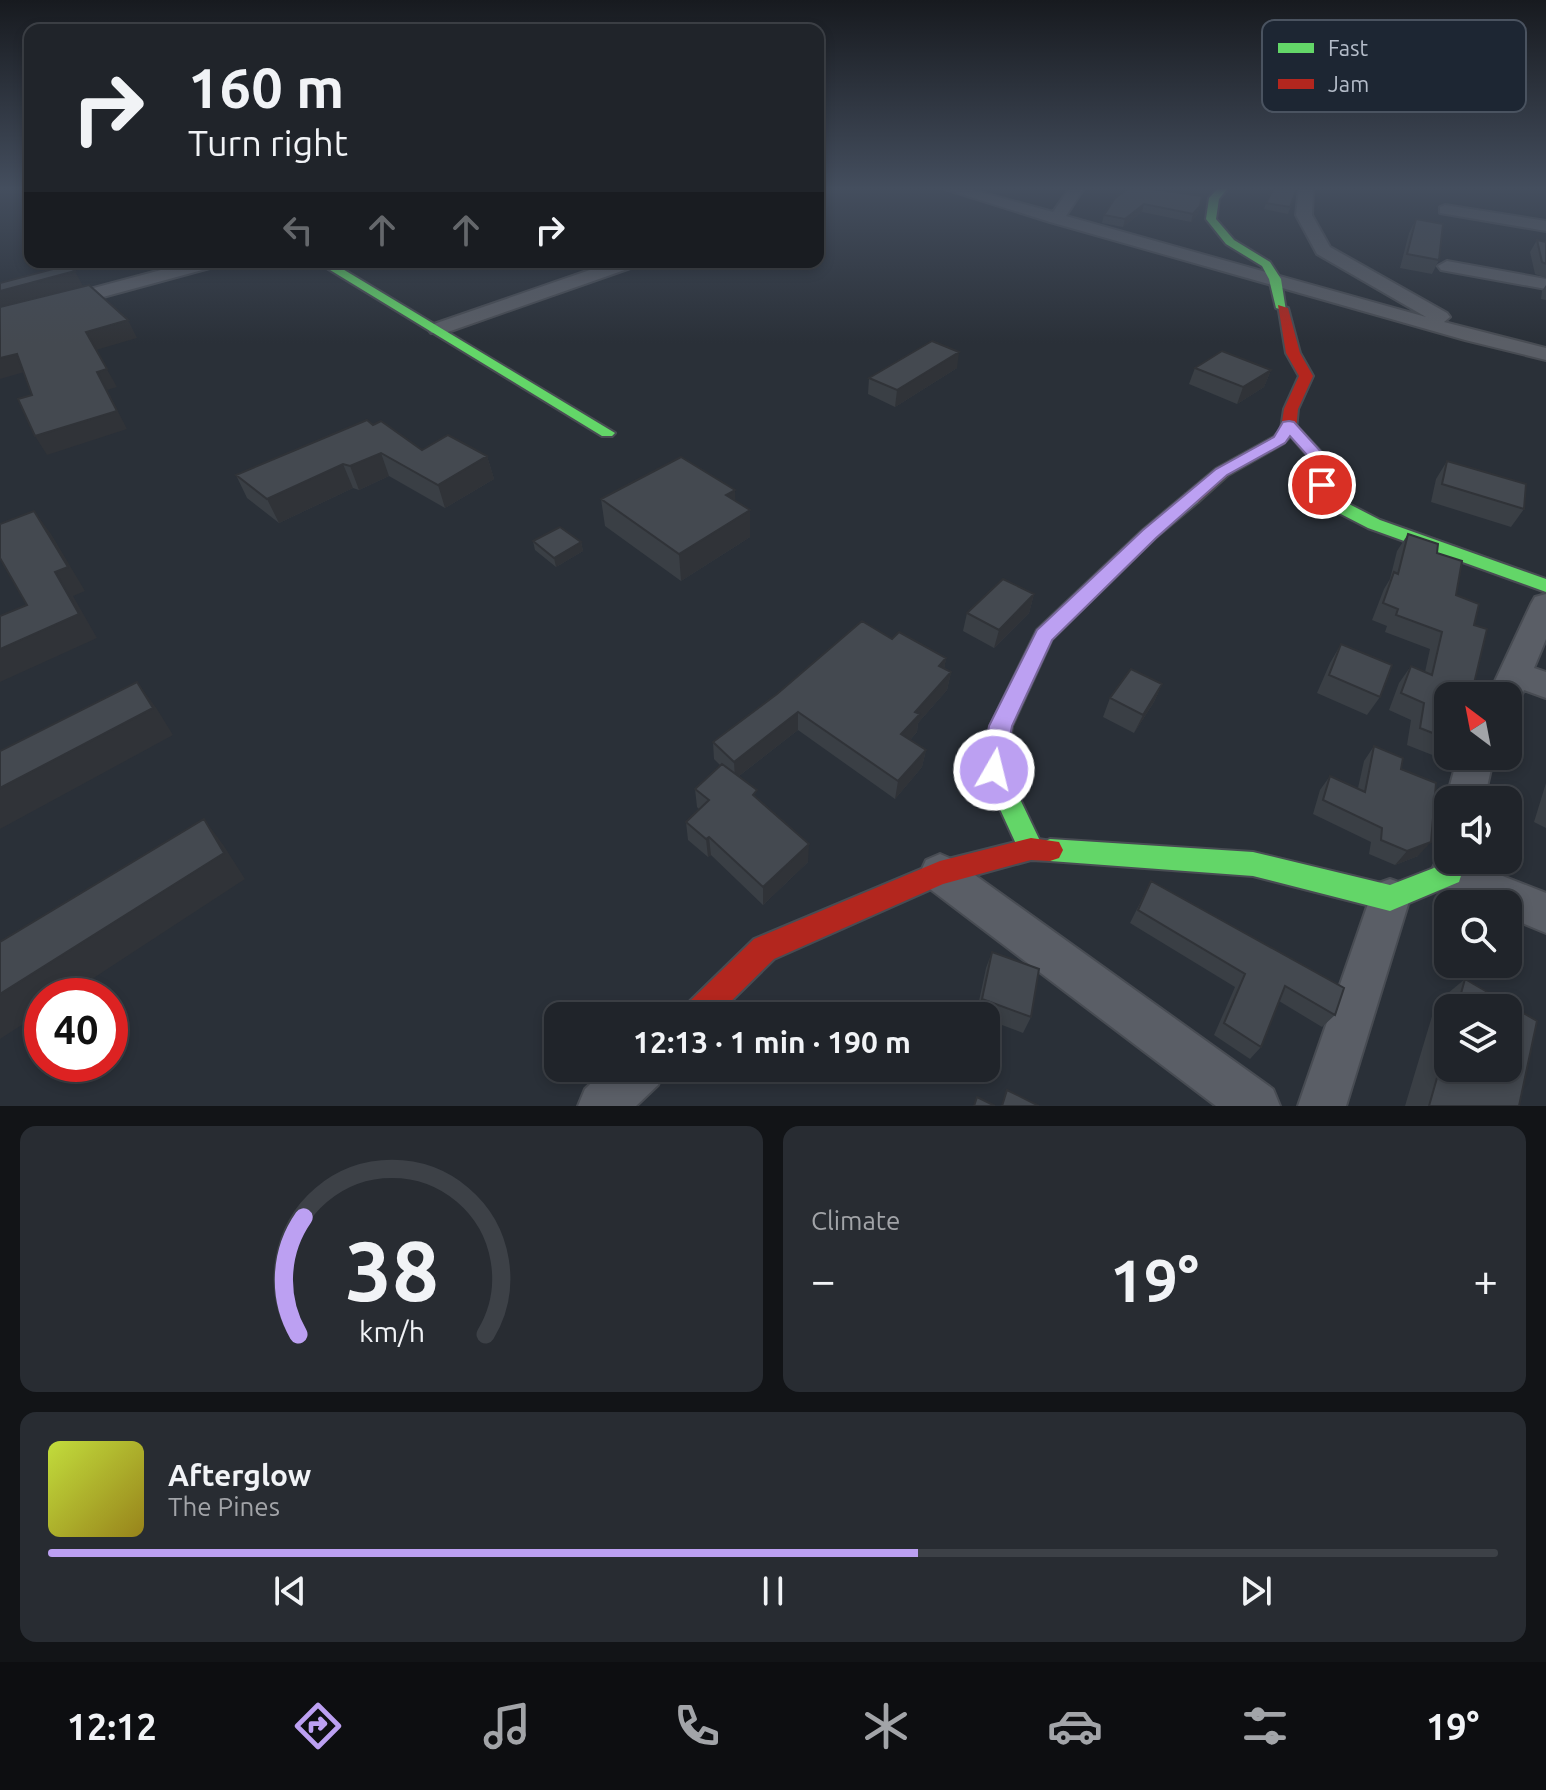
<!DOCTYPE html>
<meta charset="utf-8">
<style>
body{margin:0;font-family:Ubuntu,sans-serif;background:#282c32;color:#f1f3f6;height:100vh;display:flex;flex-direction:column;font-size:30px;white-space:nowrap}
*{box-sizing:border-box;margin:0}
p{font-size:26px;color:#a2a4a8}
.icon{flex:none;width:44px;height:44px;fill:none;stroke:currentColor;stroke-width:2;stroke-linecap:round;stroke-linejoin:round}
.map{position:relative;height:1106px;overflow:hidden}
.drawer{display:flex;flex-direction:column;gap:20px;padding:20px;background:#121417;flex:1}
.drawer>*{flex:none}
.guide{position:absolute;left:24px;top:24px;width:800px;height:244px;border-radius:16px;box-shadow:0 4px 12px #0003,0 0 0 2px #3d4147;background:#20242a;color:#f1f3f6;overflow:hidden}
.needle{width:52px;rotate:328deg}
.tools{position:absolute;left:1434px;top:682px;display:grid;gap:16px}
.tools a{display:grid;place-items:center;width:88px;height:88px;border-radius:16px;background:#20242a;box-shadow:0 4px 12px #0003,0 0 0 2px #3d4147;font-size:40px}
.speed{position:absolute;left:24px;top:978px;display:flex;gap:16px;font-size:40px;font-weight:700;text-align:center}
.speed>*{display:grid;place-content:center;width:104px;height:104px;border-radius:50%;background:#20242a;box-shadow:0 4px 12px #0003,0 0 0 2px #3d4147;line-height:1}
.speed .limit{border:12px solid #d22;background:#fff;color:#111}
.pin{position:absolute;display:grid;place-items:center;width:68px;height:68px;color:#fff;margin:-34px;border:4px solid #fff;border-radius:50%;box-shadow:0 2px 8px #0007}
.me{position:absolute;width:88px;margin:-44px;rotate:8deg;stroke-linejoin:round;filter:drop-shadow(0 0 6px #0008)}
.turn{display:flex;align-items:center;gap:28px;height:168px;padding:0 32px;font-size:36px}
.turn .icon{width:104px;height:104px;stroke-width:2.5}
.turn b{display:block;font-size:56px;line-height:68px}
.lanes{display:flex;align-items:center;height:76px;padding:0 32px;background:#0003;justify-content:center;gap:40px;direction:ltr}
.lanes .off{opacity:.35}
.big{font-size:60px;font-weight:600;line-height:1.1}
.drawer .card{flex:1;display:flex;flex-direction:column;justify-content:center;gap:12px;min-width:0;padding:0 28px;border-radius:16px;background:#282c32}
.drawer .dial{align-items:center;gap:0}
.dial svg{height:208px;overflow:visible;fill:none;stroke:#3d4147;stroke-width:7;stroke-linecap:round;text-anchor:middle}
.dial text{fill:#f1f3f6;stroke:none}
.song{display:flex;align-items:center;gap:24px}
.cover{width:96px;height:96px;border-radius:12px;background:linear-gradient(135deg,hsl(70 70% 55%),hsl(50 70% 35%))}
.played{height:8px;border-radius:4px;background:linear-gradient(90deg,#bca0f2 60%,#3d4147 60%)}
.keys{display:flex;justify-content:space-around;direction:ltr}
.heat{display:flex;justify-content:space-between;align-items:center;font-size:44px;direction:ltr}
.drawer .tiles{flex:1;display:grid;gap:20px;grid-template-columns:1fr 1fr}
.card:last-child{grid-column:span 2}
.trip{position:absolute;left:544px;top:1002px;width:456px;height:80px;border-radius:16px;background:#20242a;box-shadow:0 4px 12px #0003,0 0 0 2px #3d4147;font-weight:600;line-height:80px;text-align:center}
.dock{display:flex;height:128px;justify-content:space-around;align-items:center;background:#0d0e11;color:#a2a4a8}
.dock .icon{width:56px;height:56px}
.dock .active{color:#bca0f2}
.dock b{font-size:36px;color:#f1f3f6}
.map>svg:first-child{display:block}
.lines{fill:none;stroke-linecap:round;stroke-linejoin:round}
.street-casing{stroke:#484c53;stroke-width:4}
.fast-casing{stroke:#484c53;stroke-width:4}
.jam-casing{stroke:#484c53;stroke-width:4}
.street{fill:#5a5e66;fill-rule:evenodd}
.fast{fill:#63d668;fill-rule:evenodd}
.jam{fill:#b3261e;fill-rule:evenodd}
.wall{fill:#3a3f45;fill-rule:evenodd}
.shaded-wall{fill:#303338}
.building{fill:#444950;stroke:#303338;stroke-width:2}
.route{fill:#bca0f2;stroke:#7a689d;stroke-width:2}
.key{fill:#1d2633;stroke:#4a5360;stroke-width:2}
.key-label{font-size:22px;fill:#b4bcc9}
</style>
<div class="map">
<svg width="1546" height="1106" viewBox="0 0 1546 1106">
<rect width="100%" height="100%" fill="#2a3038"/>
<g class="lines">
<g class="street-casing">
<path id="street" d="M 942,188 L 965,188 L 1053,212 L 1070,188 L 1084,188 L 1066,216 L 1426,317 L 1317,254 L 1296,215 L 1299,188 L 1313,188 L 1312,215 L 1330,247 L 1447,313 L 1450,317 L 1444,322 L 1546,348 L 1546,360 L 1465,340 L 1050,222 Z
M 1445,205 L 1546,221 L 1546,231 L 1440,213 L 1440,207 Z
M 1447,261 L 1546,279 L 1546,289 L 1441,270 L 1438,266 Z
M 191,262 L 220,262 L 217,266 L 0,325 L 0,313 Z
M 613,262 L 639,262 L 636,266 L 445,333 L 431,333 L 428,329 L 431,325 Z
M 1546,594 L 1546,639 L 1534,668 L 1546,672 L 1546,698 L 1524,690 L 1517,705 L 1508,708 L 1508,696 L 1488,696 L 1531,604 L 1535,597 Z
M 1458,756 L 1494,756 L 1484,800 L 1448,800 L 1448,803 L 1446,800 Z
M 940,854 L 954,860 L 1273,1089 L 1280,1106 L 1216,1106 L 926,886 L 920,873 L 926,860 Z
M 1448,856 L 1448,860 L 1462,860 L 1546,893 L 1546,933 L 1508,917 L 1508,904 L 1476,904 L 1436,887 L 1430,874 L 1436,861 Z
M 1390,879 L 1404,884 L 1410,898 L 1346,1106 L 1298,1106 L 1370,898 L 1376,884 Z
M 607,1068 L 665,1068 L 658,1085 L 636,1106 L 578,1106 L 585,1089 Z"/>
</g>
<g class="fast-casing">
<path id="fast" d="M 1218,188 L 1228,188 L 1219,199 L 1216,219 L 1234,240 L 1270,262 L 1281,279 L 1286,311 L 1276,308 L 1269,279 L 1262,266 L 1226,244 L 1206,219 L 1209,198 Z
M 317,262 L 331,262 L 615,433 L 612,436 L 602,436 Z
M 1289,422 L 1294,423 L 1323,454 L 1330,484 L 1349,504 L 1380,520 L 1546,579 L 1546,592 L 1368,528 L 1337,512 L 1314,485 L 1307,455 L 1282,426 Z
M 1192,493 L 1198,494 L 1200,498 L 1198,502 L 1155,538 L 1052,639 L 1012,726 L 1006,770 L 1041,843 L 1050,839 L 1253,852 L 1390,885 L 1439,866 L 1444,852 L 1448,850 L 1448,860 L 1466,860 L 1459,882 L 1390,911 L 1253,876 L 1050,861 L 1040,856 L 1031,860 L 1022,857 L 982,770 L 990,726 L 1037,630 L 1143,530 L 1186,494 Z"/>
</g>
<g class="jam-casing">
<path id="jam" d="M 1278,305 L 1288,308 L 1300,353 L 1313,376 L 1298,409 L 1296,430 L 1284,443 L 1228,475 L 1198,502 L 1186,502 L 1184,498 L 1186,494 L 1216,469 L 1274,437 L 1281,429 L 1284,409 L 1299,376 L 1286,353 Z
M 1031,838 L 1059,842 L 1063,850 L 1059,858 L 1050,861 L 1031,860 L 943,884 L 774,959 L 716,1016 L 680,1016 L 685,1006 L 754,939 L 940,861 Z"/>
</g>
<use href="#street" class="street"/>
<use href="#fast" class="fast"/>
<use href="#jam" class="jam"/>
</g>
<path class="wall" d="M 1123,188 L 1145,188 L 1200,206 L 1198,214 L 1191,222 L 1142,212 L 1123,227 L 1102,223 L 1104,215 L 1122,193 Z
M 1297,188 L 1288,214 L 1264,209 L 1266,203 Z
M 1416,219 L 1439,260 L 1432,274 L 1400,268 L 1409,233 Z
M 1537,240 L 1546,242 L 1546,278 L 1535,274 L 1530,252 Z
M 1546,285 L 1546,300 L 1541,299 L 1542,291 Z
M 957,368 L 895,407 L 868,394 L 869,378 Z
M 1195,368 L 1271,370 L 1264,387 L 1237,404 L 1189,384 Z
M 373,425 L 422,450 L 487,456 L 494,479 L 445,508 L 389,476 L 359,490 L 353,488 L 279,523 L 247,498 L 236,475 Z
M 1447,461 L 1524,509 L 1511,527 L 1431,502 L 1436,479 Z
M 735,490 L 735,501 L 750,510 L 750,537 L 681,581 L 605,526 L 601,499 Z
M 1408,534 L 1437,553 L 1456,595 L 1448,696 L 1448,756 L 1445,760 L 1407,745 L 1411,720 L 1389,710 L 1399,683 L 1411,666 L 1425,672 L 1430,649 L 1385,632 L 1387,626 L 1372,620 L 1384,589 L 1390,579 L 1397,551 Z
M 533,541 L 581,542 L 583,551 L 556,567 L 535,550 Z
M 1034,594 L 1029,613 L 994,648 L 963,631 L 967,613 Z
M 892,639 L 946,658 L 944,669 L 951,672 L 947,690 L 918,723 L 917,732 L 910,740 L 926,750 L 922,767 L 895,799 L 798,730 L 739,776 L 808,862 L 763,905 L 711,855 L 708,857 L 688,840 L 686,822 L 699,809 L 697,807 L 695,789 L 720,765 L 714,759 L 713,742 Z
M 1341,644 L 1380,697 L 1367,715 L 1317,693 L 1330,663 Z
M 1162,684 L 1154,702 L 1134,733 L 1103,717 L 1110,698 Z
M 1374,746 L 1401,769 L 1418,856 L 1395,865 L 1369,854 L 1371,842 L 1313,814 L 1320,790 L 1330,776 L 1358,788 L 1364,761 Z
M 1546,783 L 1546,828 L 1534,822 Z
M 1151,881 L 1335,1015 L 1322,1027 L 1279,1001 L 1261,1047 L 1250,1059 L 1214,1035 L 1235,987 L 1130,923 Z
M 992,952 L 1031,1017 L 1023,1033 L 986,1019 L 986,1016 L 976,1015 L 986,968 Z
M 1465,979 L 1537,1021 L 1519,1106 L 1405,1106 L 1436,1003 ZM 1448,1008 L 1508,1008 L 1508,1068 L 1448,1068 Z"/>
<path class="shaded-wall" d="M 1144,204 L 1142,212 L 1123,227 L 1125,219 Z
M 1200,206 L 1198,214 L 1191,222 L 1193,214 Z
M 75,271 L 84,288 L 0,310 L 0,291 Z
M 128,320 L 137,338 L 96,350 L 117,387 L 107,390 L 127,429 L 47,455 L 35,436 L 86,332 Z
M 959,352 L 957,368 L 895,407 L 897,390 Z
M 17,354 L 28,371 L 0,379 L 0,358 Z
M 1271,370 L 1264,387 L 1237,404 L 1243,387 Z
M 381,453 L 389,476 L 359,490 L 350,466 Z
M 487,456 L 494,479 L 445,508 L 438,485 Z
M 343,464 L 353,488 L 279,523 L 267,499 Z
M 735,490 L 736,517 L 726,495 Z
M 750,510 L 750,537 L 681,581 L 679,554 Z
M 34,511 L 51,534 L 85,591 L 73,596 L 97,638 L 0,682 L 0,649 L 55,572 Z
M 581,542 L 583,551 L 556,567 L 554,558 Z
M 1034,594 L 1029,613 L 994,648 L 999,630 Z
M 946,658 L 943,676 L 939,666 Z
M 951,672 L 947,690 L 918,723 L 917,732 L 899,752 L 901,734 L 915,712 Z
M 137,682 L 157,709 L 173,735 L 0,829 L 0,788 Z
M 1162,684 L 1154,702 L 1134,733 L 1143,715 Z
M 798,712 L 798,730 L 735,779 L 734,762 Z
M 926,750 L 922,767 L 895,799 L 898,781 Z
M 204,819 L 224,846 L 245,879 L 66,996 L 42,996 L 42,1012 L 0,1039 L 0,994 Z
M 709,837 L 711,855 L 708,857 L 706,839 Z
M 1431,842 L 1418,856 L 1395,865 L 1407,851 Z
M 809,844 L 808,862 L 763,905 L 763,887 Z"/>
<path class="building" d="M 1129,188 L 1145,188 L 1202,196 L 1200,206 L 1193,214 L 1144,204 L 1125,219 L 1104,215 L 1115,198 Z
M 1274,188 L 1297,188 L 1290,207 L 1266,203 Z
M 1416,219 L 1443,224 L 1439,260 L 1407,254 Z
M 1537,240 L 1546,242 L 1546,264 L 1542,262 Z
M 68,265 L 75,271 L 0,291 L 0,283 Z
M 89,285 L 128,320 L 86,332 L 107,369 L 97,372 L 117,411 L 35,436 L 18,399 L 32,395 L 17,354 L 0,358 L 0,307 Z
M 932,341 L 959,352 L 897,390 L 869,378 Z
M 1222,351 L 1271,370 L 1243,387 L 1195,368 Z
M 367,420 L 373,425 L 381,421 L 422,450 L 448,435 L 487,456 L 438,485 L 381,453 L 350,466 L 343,464 L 267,499 L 236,475 Z
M 681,457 L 735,490 L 726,495 L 750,510 L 679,554 L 601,499 Z
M 1447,461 L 1526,484 L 1524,509 L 1442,484 Z
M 34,511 L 68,567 L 55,572 L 79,614 L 0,649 L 0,616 L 27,605 L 0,558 L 0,524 Z
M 560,527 L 581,542 L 554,558 L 533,541 Z
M 1408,534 L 1438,544 L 1437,553 L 1462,561 L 1456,595 L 1479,604 L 1474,625 L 1487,629 L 1471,696 L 1448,696 L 1448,739 L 1420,728 L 1424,703 L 1401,693 L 1411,666 L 1432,675 L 1442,632 L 1396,615 L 1398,609 L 1383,603 L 1394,572 L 1398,574 Z
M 1003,579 L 1034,594 L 999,630 L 967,613 Z
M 862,621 L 892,639 L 899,632 L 946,658 L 939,666 L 951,672 L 915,712 L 920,714 L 901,734 L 926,750 L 898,781 L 798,712 L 734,762 L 713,742 L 777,694 Z
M 1341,644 L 1392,665 L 1380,697 L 1329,675 Z
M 1131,669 L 1162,684 L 1143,715 L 1110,698 Z
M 137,682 L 153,708 L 0,788 L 0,751 Z
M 1374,746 L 1403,758 L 1401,769 L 1436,783 L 1431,842 L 1407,851 L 1381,840 L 1382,828 L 1323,800 L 1330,776 L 1365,792 Z
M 722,764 L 757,790 L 753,795 L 809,844 L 763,887 L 709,837 L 706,839 L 686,822 L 709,800 L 695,789 Z
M 204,819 L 224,853 L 0,994 L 0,942 Z
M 1151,881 L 1344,988 L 1335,1015 L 1285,986 L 1261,1047 L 1224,1023 L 1245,974 L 1138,910 Z
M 992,952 L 1039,969 L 1031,1017 L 982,999 Z
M 1465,979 L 1537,1021 L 1519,1106 L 1429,1106 L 1448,1039 L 1448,1068 L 1508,1068 L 1508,1008 L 1457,1008 Z
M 1007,1090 L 1039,1106 L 1002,1106 Z
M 977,1097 L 995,1106 L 974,1106 Z"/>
<linearGradient id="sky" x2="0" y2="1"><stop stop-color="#171a1f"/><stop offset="0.55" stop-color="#444e5e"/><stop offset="1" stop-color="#444e5e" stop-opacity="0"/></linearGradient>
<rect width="1546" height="343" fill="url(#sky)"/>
<path class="route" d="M 1289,421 L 1294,422 L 1323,454 L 1330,485 L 1327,489 L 1316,489 L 1307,455 L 1290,436 L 1285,443 L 1227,475 L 1156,538 L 1052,640 L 1012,726 L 1002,777 L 994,780 L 986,777 L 982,770 L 989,726 L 1037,630 L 1143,530 L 1216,469 L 1274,437 L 1283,422 Z"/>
<rect x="1262" y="20" width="264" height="92" rx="12" class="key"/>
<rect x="1278" y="43" width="36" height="10" fill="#63d668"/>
<rect x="1278" y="79" width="36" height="10" fill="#b3261e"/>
<g class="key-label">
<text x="1328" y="56">Fast</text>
<text x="1328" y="92">Jam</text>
</g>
</svg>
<div class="tools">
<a><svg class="needle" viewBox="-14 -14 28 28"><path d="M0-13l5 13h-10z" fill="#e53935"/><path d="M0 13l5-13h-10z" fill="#a2a4a8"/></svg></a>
<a><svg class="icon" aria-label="sound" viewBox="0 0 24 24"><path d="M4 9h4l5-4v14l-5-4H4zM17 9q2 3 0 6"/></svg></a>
<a><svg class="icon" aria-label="search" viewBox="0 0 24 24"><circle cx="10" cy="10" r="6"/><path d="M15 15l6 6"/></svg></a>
<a><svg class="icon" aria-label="layers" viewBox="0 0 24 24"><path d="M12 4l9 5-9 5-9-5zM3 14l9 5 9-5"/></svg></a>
</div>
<div class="speed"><div class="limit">40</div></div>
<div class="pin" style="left:1322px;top:485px;background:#d93025"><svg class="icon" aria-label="arrive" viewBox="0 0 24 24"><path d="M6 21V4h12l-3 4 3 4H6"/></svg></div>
<svg class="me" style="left:994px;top:770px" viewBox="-20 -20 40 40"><circle r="17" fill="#bca0f2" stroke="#fff" stroke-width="3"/><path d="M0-11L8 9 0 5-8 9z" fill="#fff"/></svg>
<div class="trip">12:13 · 1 min · 190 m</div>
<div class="guide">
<div class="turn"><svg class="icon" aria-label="right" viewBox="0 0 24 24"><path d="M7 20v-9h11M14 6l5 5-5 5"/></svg><div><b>160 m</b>Turn right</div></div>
<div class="lanes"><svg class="icon off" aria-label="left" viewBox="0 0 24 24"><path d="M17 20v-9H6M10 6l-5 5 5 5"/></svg><svg class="icon off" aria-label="ahead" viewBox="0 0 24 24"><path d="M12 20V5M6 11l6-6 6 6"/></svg><svg class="icon off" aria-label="ahead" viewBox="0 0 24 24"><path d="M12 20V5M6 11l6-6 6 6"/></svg><svg class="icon" aria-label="right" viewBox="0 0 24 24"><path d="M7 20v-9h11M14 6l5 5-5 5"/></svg></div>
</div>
</div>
<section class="drawer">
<div class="tiles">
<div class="card dial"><svg viewBox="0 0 100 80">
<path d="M14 69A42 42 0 1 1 86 69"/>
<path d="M14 69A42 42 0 0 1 16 24" stroke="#bca0f2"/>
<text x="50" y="56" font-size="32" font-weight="700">38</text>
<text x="50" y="72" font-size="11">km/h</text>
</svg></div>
<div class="card"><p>Climate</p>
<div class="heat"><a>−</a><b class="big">19°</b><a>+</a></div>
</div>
<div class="card">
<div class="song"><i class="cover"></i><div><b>Afterglow</b><p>The Pines</p></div></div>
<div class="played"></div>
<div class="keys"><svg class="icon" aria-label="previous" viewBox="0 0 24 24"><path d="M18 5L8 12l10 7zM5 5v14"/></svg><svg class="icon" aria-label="pause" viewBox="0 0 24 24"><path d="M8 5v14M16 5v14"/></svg><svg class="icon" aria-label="next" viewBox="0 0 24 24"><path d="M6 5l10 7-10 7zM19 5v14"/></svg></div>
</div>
</div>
</section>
<nav class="dock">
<b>12:12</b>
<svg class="icon active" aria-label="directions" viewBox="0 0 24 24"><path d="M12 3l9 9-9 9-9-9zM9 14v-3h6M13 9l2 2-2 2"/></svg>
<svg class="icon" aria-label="music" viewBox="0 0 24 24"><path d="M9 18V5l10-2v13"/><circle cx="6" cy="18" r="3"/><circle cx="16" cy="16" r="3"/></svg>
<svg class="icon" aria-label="phone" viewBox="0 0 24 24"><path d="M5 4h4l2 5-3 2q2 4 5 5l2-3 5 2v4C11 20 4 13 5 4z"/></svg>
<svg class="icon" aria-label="climate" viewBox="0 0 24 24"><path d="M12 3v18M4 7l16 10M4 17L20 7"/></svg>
<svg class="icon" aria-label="car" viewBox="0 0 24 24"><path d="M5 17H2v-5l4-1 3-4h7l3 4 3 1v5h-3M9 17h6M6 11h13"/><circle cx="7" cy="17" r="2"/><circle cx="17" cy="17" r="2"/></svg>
<svg class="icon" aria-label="filters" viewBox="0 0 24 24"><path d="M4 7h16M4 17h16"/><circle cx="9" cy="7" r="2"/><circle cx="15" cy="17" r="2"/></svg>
<b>19°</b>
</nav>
